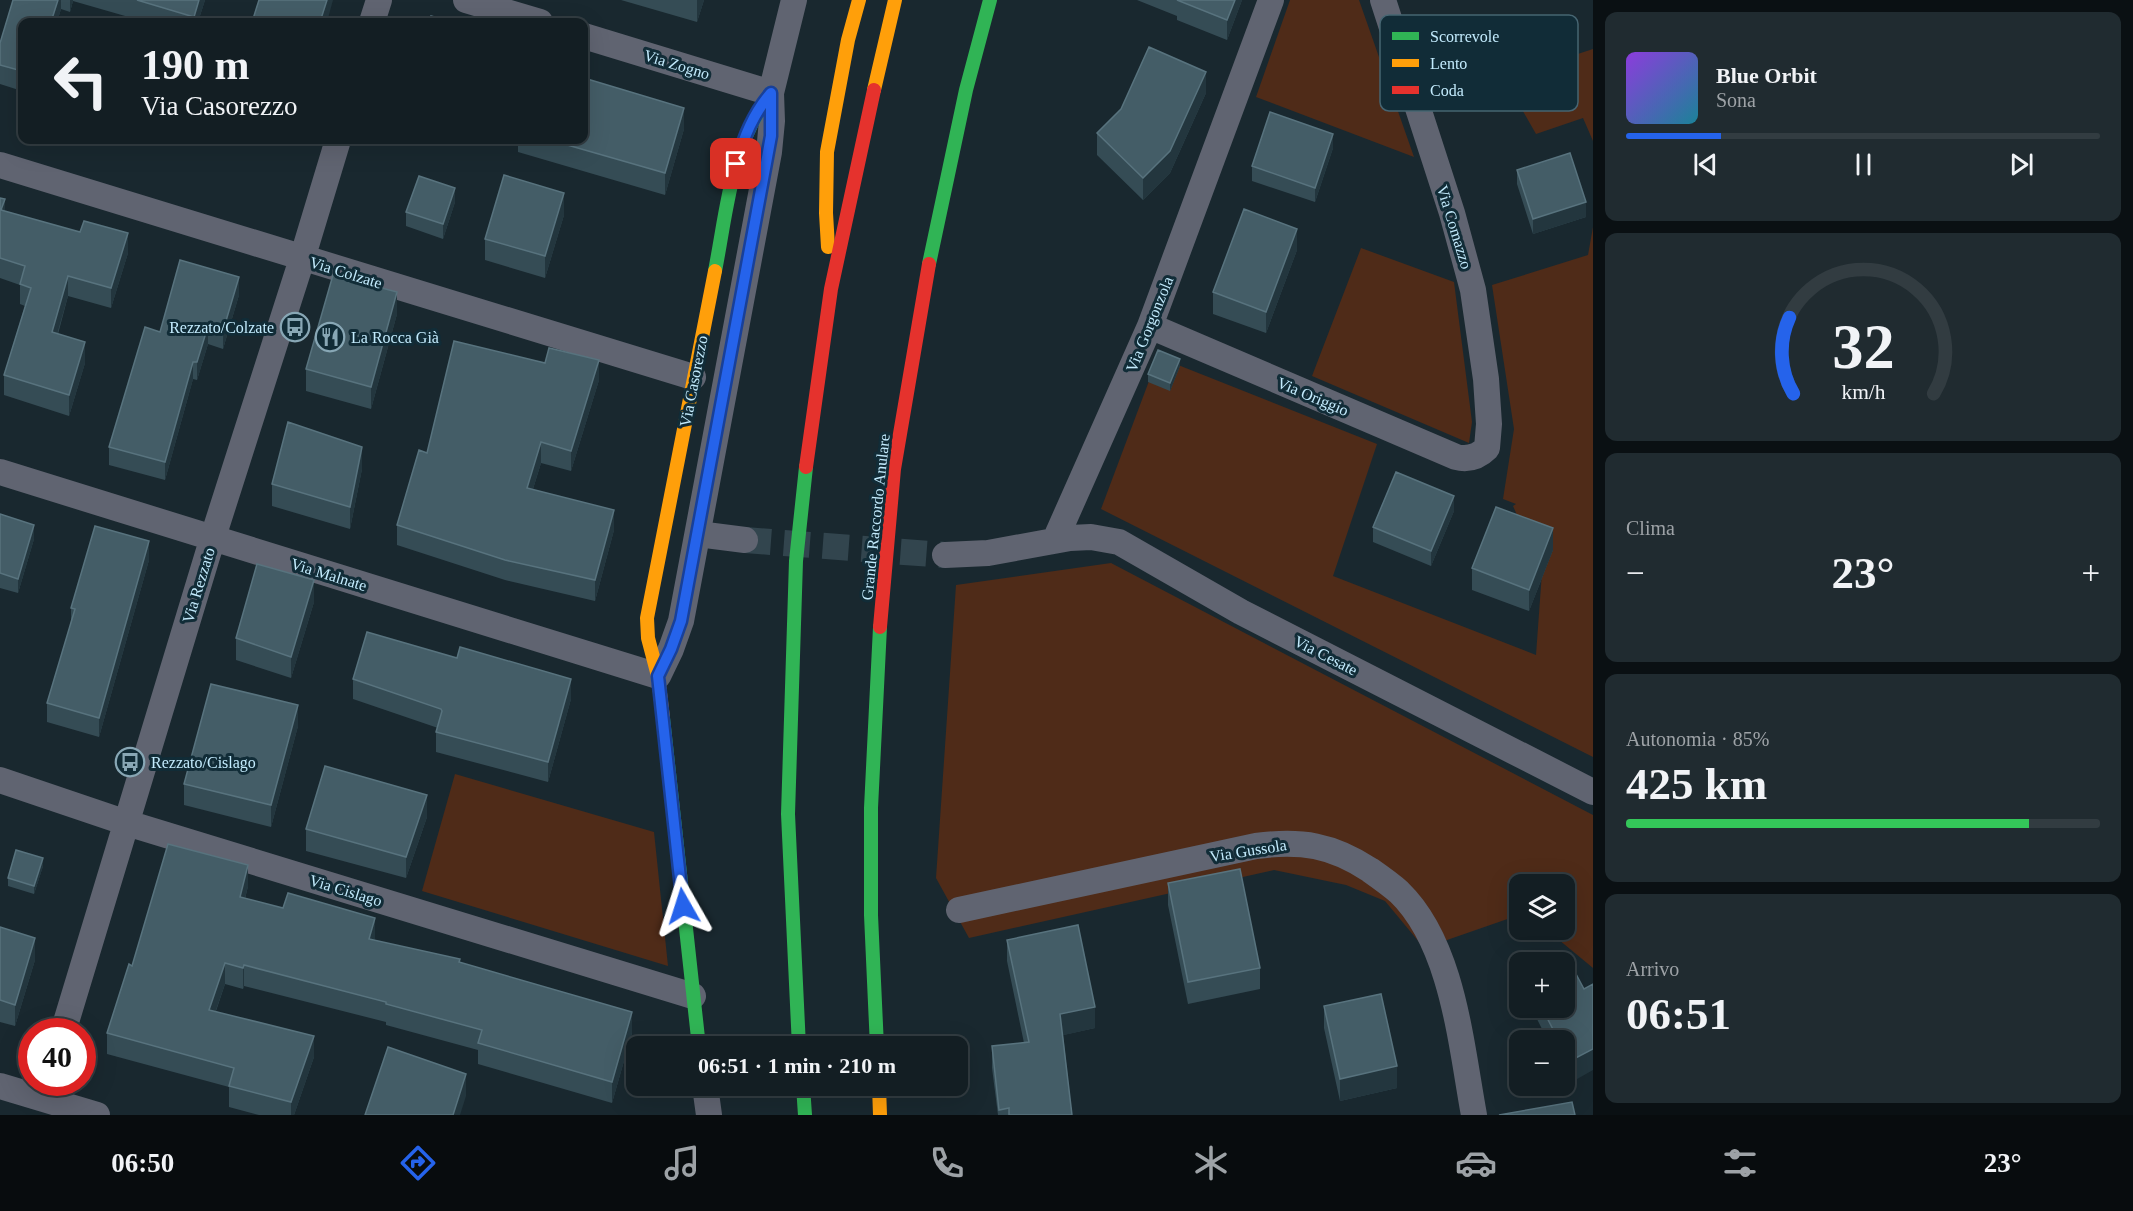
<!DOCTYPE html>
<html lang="it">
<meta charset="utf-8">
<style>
body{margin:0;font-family:Georgia,serif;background:#202b30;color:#f1f3f6;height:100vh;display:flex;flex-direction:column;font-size:22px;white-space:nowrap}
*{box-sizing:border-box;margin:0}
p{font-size:20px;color:#9da2a6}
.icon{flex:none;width:33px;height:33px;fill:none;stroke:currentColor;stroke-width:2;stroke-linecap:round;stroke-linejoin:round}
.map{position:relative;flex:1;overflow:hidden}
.drawer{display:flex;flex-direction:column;gap:12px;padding:12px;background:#0a1013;width:540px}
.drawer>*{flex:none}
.top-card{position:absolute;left:18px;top:18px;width:570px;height:126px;border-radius:12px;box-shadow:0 6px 24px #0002,0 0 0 2px #323c41;background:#131e23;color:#f1f3f6;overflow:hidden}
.controls{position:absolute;left:1509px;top:874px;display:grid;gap:12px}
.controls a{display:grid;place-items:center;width:66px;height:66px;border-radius:12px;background:#131e23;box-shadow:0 6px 24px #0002,0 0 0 2px #323c41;font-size:30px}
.speed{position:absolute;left:18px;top:1018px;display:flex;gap:12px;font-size:30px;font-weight:700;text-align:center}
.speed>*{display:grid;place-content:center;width:78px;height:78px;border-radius:50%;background:#131e23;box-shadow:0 6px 24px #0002,0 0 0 2px #323c41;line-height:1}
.speed .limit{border:9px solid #d22;background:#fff;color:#111}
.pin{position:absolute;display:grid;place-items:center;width:51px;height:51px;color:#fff;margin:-26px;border-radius:12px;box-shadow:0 3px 9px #0006}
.me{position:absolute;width:66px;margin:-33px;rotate:354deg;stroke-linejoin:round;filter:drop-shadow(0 0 4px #0008)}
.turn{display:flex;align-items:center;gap:21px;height:126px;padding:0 24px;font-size:27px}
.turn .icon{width:78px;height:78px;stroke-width:2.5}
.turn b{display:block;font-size:42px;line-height:51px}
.big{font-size:45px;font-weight:600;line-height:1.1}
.drawer .tile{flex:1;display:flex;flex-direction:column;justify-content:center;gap:9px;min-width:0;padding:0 21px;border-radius:12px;background:#202b30}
.drawer .dial{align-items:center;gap:0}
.dial svg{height:156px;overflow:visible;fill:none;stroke:#323c41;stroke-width:7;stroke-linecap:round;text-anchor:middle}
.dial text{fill:#f1f3f6;stroke:none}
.song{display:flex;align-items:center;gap:18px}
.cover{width:72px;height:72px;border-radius:9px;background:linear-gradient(135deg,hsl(270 70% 55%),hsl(190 70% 35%))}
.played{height:6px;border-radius:3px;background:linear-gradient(90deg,#2563eb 20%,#323c41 20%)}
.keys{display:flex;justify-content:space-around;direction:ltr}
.heat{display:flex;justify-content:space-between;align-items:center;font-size:33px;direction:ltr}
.charge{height:9px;border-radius:4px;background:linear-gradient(90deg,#34c759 85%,#323c41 0)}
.trip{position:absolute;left:626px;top:1036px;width:342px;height:60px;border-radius:12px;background:#131e23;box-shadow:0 6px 24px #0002,0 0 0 2px #323c41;font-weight:600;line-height:60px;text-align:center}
.tabs{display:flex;height:96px;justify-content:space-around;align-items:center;background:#080c0e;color:#9da2a6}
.tabs .icon{width:42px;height:42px}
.tabs .selected{color:#2563eb}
.tabs b{font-size:27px;color:#f1f3f6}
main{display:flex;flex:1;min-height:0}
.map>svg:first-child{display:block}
.green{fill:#4f2b18}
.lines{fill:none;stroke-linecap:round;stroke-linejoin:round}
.street-tunnel{stroke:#32454e;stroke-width:26;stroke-dasharray:26 13;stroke-linecap:butt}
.street{stroke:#606471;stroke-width:26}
.fast{stroke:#30b455;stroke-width:14}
.slow{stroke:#ff9f0a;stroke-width:14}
.jam{stroke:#e5322d;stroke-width:14}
.wall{fill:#354c55}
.shaded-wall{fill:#23363e}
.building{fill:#445d67;stroke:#58737e;stroke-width:1.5}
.route-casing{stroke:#184099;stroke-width:15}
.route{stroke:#2563eb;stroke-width:10}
.labels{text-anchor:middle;stroke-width:6;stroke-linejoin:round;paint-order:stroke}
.street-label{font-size:16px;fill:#c3ebfd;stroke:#112c37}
.poi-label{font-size:16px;fill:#c3ebfd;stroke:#112c37;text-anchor:start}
.key{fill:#112c37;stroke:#466572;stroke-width:1.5}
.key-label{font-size:16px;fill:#c3ebfd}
</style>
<main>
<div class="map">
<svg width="1593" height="1115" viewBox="0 0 1593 1115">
<rect width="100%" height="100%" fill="#19282f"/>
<path class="green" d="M 1290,0 L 1359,0 L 1414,157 L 1256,97 Z
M 1593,49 L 1593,141 L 1583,118 L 1536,134 L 1520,106 L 1544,65 Z
M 1593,227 L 1593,757 L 1101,509 L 1158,357 L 1377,444 L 1333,576 L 1536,655 L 1542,572 L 1513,506 L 1516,504 L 1503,499 L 1514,429 L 1492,285 L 1588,255 Z
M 1361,248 L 1454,282 L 1472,422 L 1469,443 L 1312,376 Z
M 1111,563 L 1593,815 L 1593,968 L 1547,930 L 1564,930 L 1564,885 L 1520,885 L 1519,915 L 1424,948 L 1385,901 L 1346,885 L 1274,870 L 969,938 L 936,878 L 956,585 Z
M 455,774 L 654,832 L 668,966 L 422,891 Z"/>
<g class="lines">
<path class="street-tunnel" d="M 745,540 L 945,555"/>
<path class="street" d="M 466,0 L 540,22
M 372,22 L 379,0
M 584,36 L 771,93
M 0,165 L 693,377
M 1150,326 L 1456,457 C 1468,460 1478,457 1487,448 L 1489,424 L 1486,379 L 1473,290 L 1452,213 L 1383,0
M 0,472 L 658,676 L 671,649 L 681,621 L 769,152 L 772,121 L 771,93 L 794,0
M 698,534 L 745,540
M 1055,540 L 1150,326 L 1271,0
M 945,555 L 988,553 L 1070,538 L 1091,537 L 1119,542 L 1241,612 L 1593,792
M 0,780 L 127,823 L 693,996
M 959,910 L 1256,846 C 1301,840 1332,845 1370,870 C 1380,877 1390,884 1399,892 C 1453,944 1461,1045 1474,1115
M 63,1032 L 213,537 L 302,259 L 338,140
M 0,1086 L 97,1115
M 705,1086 L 709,1115"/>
<path class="fast" d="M 929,264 L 966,90 L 990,0
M 715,271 C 727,210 731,143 771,93
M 663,718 L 699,1047
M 799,1047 L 788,814 L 796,561 L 806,467
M 877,1047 L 871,915 L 871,808 L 880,627
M 803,1086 L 805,1115"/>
<path class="slow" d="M 874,90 L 895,0
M 828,247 L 826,213 L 827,152 L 848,40 L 859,0
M 663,718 L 658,676 L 648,638 L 647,618 L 715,271
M 879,1086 L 880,1115"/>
<path class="jam" d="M 806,467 L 831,289 L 874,90
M 880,627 L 894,469 L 929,264"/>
</g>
<path class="wall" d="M 13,0 L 205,0 L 198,22 L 146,22 L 73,1 L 70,12 L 61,9 L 57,22 L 22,22 L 22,91 L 0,84 L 0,43 Z
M 621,0 L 704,0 L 697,22 Z
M 1137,0 L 1242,0 L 1227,40 L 1177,20 L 1177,16 Z
M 253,19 L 327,22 L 253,22 Z
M 1206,93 L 1170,173 L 1143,200 L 1097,155 L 1097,133 Z
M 684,129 L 665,195 L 518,152 L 518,140 L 584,140 Z
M 1333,148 L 1315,202 L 1252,181 L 1252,166 Z
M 1517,170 L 1586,217 L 1533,234 L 1517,184 Z
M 0,198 L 5,211 L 128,253 L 111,308 L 68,296 L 58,334 L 85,363 L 69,416 L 4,395 L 4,375 L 25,306 L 20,304 L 20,285 L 0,278 Z
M 455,202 L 443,239 L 406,226 L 406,212 Z
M 564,215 L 545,278 L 485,260 L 485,239 Z
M 1297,250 L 1266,333 L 1213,314 L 1213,292 Z
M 239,295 L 223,349 L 208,344 L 197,380 L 193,379 L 165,480 L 109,465 L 109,447 L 160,332 Z
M 397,314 L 371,409 L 306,391 L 306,369 Z
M 1180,366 L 1170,391 L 1148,382 L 1148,374 Z
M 599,380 L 571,471 L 541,463 L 533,489 L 614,530 L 595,601 L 505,580 L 397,545 L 397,525 L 427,453 Z
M 362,469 L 350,529 L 272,506 L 272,484 Z
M 1454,511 L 1431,566 L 1373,542 L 1373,527 Z
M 0,514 L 34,539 L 18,593 L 0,588 Z
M 1553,550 L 1529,611 L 1472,590 L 1472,568 Z
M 149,560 L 99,737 L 47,722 L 47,703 L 71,622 L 71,608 Z
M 314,602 L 291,678 L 236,660 L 236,638 Z
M 353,679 L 571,699 L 548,782 L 436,752 L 436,732 L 438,728 L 353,699 Z
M 298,726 L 271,827 L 184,805 L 184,784 Z
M 427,817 L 406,878 L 306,851 L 306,829 Z
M 43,866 L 34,894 L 8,886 L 8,878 Z
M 1168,883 L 1260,968 L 1260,989 L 1188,1004 L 1168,905 Z
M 248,886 L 245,899 L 375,940 L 460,963 L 632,1033 L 612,1103 L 478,1064 L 478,1050 L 386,1025 L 386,1022 L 244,986 L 243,989 L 225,984 L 216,1011 L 314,1057 L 294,1115 L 259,1115 L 229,1107 L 229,1087 L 107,1054 L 107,1033 L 132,966 Z
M 0,927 L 35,960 L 15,1026 L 0,1022 Z
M 1007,940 L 1095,1028 L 1063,1035 L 1072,1115 L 998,1115 L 992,1068 L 992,1046 L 1024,1043 L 1007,961 Z
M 1576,974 L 1570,1083 L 1564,1072 L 1564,1041 L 1548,1041 L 1536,1017 L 1536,1008 L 1564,1008 Z
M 1324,1006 L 1397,1088 L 1340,1101 L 1324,1028 Z"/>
<path class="shaded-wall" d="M 58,0 L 61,0 L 61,9 L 57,22 L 51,22 Z
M 70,0 L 73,0 L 73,1 L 70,12 Z
M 199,0 L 205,0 L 198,22 L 194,22 L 194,17 Z
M 327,0 L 333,0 L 327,22 L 320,22 Z
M 697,0 L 704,0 L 697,22 Z
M 1235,0 L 1242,0 L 1227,40 L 1227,20 Z
M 1206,72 L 1206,93 L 1170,173 L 1143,200 L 1143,178 Z
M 684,108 L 684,129 L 665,195 L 665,173 Z
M 1333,134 L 1333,148 L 1315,202 L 1315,188 Z
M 455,188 L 455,202 L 443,239 L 443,224 Z
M 564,193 L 564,215 L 545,278 L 545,256 Z
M 5,199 L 5,219 L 1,210 Z
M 1586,202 L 1586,217 L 1533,234 L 1533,219 Z
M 1297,229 L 1297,250 L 1266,333 L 1266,312 Z
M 128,233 L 128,253 L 111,308 L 111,288 Z
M 68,276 L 68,296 L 52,352 L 52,332 Z
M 239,277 L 239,295 L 223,349 L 223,331 Z
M 397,292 L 397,314 L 371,409 L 371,387 Z
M 208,326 L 208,344 L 197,380 L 197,362 Z
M 85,342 L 85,363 L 69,416 L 69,395 Z
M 1180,359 L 1180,366 L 1170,391 L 1170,383 Z
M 599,360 L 599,380 L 571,471 L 571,451 Z
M 193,362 L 193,379 L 165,480 L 165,462 Z
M 541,442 L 541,463 L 527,508 L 527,488 Z
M 362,447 L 362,469 L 350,529 L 350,507 Z
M 1454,496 L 1454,511 L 1431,566 L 1431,551 Z
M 614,510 L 614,530 L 595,601 L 595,580 Z
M 34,525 L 34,539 L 18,593 L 18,579 Z
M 1553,528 L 1553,550 L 1529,611 L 1529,590 Z
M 149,541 L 149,560 L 99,737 L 99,718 Z
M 314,580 L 314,602 L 291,678 L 291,657 Z
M 571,679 L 571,699 L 548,782 L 548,762 Z
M 298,705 L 298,726 L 271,827 L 271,805 Z
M 427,795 L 427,817 L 406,878 L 406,857 Z
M 43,858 L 43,866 L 34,894 L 34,886 Z
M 248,865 L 248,886 L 240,918 L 240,897 Z
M 375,918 L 375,939 L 369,960 L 369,939 Z
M 35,938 L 35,960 L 15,1026 L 15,1005 Z
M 225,963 L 225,984 L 209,1030 L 209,1010 Z
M 244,965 L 244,986 L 243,989 L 243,968 Z
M 1095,1007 L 1095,1028 L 1060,1036 L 1060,1014 Z
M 632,1012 L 632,1033 L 612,1103 L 612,1082 Z
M 314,1036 L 314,1057 L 294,1115 L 291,1115 L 291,1102 Z
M 1593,1049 L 1593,1070 L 1570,1083 L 1570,1061 Z
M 1397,1066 L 1397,1088 L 1340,1101 L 1340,1079 Z
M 466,1074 L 466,1096 L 460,1115 L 453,1115 Z"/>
<path class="building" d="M 13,0 L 58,0 L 51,22 L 22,22 L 22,71 L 0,65 L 0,43 Z
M 137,0 L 199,0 L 194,17 Z
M 259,0 L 327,0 L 320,22 L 267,22 L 253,19 Z
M 1177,0 L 1235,0 L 1227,20 Z
M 431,16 L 453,22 L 429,22 Z
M 1149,47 L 1206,72 L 1170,151 L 1143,178 L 1097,133 L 1121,109 Z
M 584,78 L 684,108 L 665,173 L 550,140 L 584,140 Z
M 1270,112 L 1333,134 L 1315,188 L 1252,166 Z
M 1570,153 L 1586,202 L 1533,219 L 1517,170 Z
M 504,175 L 564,193 L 545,256 L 485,239 Z
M 419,176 L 455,188 L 443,224 L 406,212 Z
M 0,198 L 5,199 L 1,210 L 80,232 L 84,221 L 128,233 L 111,288 L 68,276 L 52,332 L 85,342 L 69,395 L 4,375 L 31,288 L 20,284 L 25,266 L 0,258 Z
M 1244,209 L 1297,229 L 1266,312 L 1213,292 Z
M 180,260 L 239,277 L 223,331 L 208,326 L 197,362 L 193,362 L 165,462 L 109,447 L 145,327 L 160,332 Z
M 333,275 L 397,292 L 371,387 L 306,369 Z
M 454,341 L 545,363 L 549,348 L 599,360 L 571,451 L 541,442 L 527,488 L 614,510 L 595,580 L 505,560 L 397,525 L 419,450 L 427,453 Z
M 1158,350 L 1180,359 L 1170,383 L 1148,374 Z
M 288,422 L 362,447 L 350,507 L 272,484 Z
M 1396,472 L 1454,496 L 1431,551 L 1373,527 Z
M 1496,507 L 1553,528 L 1529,590 L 1472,568 Z
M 0,514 L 34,525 L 18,579 L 0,573 Z
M 95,526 L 149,541 L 99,718 L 47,703 L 75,609 L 71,608 Z
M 257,564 L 314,580 L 291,657 L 236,638 Z
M 367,632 L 457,658 L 460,647 L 571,679 L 548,762 L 436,732 L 442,711 L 441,709 L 353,679 Z
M 211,684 L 298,705 L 271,805 L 184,784 Z
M 325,766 L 427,795 L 406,857 L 306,829 Z
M 168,844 L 248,865 L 240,897 L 283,908 L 288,893 L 375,918 L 369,939 L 460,959 L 459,962 L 632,1012 L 612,1082 L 478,1043 L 482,1030 L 386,1004 L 386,1002 L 244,965 L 243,968 L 225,963 L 209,1010 L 314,1036 L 291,1102 L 229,1086 L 234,1068 L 107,1033 L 129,964 L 132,966 Z
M 16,850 L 43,858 L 34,886 L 8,878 Z
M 1240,869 L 1260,968 L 1188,982 L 1168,883 Z
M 1078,925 L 1095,1007 L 1060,1014 L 1072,1115 L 1009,1115 L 1009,1108 L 999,1110 L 992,1046 L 1029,1042 L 1007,940 Z
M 0,927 L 35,938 L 15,1005 L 0,1000 Z
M 1576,974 L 1584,989 L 1593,984 L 1593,1049 L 1570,1061 L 1564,1051 L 1564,1041 L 1559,1041 L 1542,1008 L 1564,1008 L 1564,980 Z
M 1381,994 L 1397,1066 L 1340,1079 L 1324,1006 Z
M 388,1047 L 466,1074 L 453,1115 L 365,1115 Z
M 1572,1102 L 1575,1115 L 1499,1115 Z"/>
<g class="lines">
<g class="route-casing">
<path id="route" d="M 683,906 L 658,676 L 671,649 L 681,621 L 771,136 L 771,93 C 753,114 744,137 736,164"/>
</g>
<use href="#route" class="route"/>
</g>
<defs>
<g id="bus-ring" transform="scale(1.5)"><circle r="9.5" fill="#112c37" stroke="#88a7b5" stroke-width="1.5"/><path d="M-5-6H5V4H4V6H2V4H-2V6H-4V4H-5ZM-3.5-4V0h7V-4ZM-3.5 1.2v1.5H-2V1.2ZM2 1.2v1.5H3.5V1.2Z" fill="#88a7b5"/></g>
<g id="restaurant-ring" transform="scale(1.5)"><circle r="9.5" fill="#112c37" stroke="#88a7b5" stroke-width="1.5"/><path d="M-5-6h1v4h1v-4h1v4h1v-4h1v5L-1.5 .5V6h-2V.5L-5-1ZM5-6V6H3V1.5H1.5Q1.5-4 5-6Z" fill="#88a7b5"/></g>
</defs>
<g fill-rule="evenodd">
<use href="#bus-ring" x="295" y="327"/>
<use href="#restaurant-ring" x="330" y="337"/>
<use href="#bus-ring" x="130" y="762"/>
</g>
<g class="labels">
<g class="street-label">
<text transform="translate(677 64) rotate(17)" y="6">Via Zogno</text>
<text transform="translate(1455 227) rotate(73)" y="6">Via Comazzo</text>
<text transform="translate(346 272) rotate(17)" y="6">Via Colzate</text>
<text transform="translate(1149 324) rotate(-68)" y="6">Via Gorgonzola</text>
<text transform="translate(693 381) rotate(-79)" y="6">Via Casorezzo</text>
<text transform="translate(1313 396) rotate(23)" y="6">Via Origgio</text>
<text transform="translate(875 517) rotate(-84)" y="6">Grande Raccordo Anulare</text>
<text transform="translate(329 574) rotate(17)" y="6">Via Malnate</text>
<text transform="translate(198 585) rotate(-73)" y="6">Via Rezzato</text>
<text transform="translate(1326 655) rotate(27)" y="6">Via Cesate</text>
<text transform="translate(1248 850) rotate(-9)" y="6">Via Gussola</text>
<text transform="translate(346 890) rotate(17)" y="6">Via Cislago</text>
</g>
<g class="poi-label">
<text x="274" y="333" text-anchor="end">Rezzato/Colzate</text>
<text x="351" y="343">La Rocca Già</text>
<text x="151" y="768">Rezzato/Cislago</text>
</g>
</g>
<rect x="1380" y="15" width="198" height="96" rx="9" class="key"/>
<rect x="1392" y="32" width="27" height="8" fill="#30b455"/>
<rect x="1392" y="59" width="27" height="8" fill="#ff9f0a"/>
<rect x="1392" y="86" width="27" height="8" fill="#e5322d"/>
<g class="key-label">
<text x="1430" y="42">Scorrevole</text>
<text x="1430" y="69">Lento</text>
<text x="1430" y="96">Coda</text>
</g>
</svg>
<div class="controls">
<a><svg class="icon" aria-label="layers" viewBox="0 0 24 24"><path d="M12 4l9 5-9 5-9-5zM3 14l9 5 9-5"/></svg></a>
<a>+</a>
<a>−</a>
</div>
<div class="speed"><div class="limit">40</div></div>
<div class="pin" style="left:736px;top:164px;background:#d93025"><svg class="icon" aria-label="arrive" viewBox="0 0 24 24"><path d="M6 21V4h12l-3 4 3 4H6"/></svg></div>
<svg class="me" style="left:683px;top:906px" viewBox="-20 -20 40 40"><path d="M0-17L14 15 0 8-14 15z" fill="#2563eb" stroke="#fff" stroke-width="4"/></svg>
<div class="trip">06:51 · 1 min · 210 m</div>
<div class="top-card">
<div class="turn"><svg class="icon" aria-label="left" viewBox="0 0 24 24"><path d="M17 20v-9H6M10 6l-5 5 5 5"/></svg><div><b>190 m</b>Via Casorezzo</div></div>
</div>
</div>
<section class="drawer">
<div class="tile">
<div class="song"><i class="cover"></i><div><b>Blue Orbit</b><p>Sona</p></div></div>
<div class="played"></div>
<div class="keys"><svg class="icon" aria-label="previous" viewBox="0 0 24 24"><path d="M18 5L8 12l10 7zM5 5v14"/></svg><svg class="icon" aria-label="pause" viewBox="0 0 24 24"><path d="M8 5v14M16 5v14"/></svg><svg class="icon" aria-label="next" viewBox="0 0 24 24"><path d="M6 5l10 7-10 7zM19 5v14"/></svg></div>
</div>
<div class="tile dial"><svg viewBox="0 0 100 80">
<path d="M14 69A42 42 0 1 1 86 69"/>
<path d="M14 69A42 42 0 0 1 12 30" stroke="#2563eb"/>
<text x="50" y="56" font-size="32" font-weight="700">32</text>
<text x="50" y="72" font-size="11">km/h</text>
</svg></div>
<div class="tile"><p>Clima</p>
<div class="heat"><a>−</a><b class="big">23°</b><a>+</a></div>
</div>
<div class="tile"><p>Autonomia · 85%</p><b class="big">425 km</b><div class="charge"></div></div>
<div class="tile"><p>Arrivo</p><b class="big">06:51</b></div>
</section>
</main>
<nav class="tabs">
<b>06:50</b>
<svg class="icon selected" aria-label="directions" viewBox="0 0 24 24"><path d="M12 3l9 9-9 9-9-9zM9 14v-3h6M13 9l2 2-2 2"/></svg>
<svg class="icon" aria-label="music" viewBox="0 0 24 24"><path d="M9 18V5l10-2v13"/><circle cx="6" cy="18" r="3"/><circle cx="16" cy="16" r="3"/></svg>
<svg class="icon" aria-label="phone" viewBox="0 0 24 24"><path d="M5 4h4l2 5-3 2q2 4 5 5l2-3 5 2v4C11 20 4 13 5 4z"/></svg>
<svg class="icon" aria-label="climate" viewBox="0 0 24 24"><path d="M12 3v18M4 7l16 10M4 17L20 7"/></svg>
<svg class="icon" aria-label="car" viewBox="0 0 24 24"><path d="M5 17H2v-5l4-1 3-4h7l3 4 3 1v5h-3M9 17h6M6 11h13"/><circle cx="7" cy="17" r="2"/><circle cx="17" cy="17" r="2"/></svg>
<svg class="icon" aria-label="filters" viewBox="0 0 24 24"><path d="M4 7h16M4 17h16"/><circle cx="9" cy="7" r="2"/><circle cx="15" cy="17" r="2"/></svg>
<b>23°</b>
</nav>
